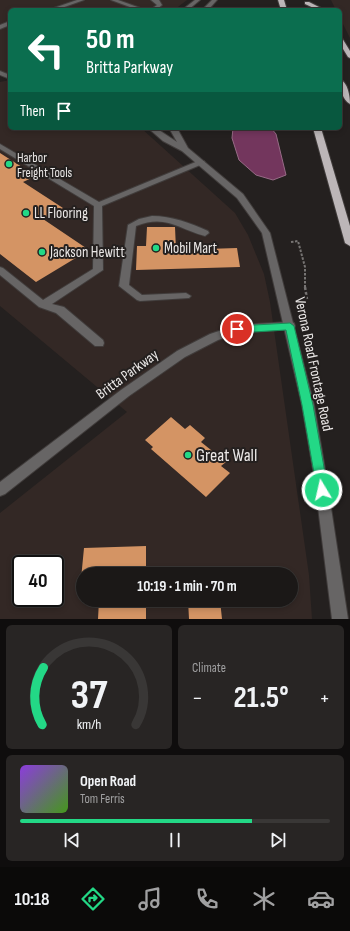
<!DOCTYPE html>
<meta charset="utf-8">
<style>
body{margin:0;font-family:"Sofia Sans Condensed",sans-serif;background:#282524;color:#f1f3f6;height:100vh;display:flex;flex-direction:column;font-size:15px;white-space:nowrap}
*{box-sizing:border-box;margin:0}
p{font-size:13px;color:#a0a0a1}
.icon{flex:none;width:22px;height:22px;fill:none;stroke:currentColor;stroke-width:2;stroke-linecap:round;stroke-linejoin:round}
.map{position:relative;height:619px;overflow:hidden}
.drawer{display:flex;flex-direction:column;gap:6px;padding:6px;background:#0f0d0d;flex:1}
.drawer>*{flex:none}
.hud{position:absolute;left:8px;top:8px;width:334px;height:122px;border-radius:6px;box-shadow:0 2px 6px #0003,0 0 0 1px #393736;background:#0b6e4f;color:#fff;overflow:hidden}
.speed{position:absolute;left:12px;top:555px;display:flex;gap:8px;font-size:20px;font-weight:700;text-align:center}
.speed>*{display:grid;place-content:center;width:52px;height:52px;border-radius:50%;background:#1b1817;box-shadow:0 2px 6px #0003,0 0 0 1px #393736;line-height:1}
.speed .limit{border:2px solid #111;border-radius:6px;background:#fff;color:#111}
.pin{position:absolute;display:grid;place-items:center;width:34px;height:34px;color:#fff;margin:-17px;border:2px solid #fff;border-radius:50%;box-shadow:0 1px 4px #0007}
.me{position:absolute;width:44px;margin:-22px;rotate:351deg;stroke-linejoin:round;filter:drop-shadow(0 0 3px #0008)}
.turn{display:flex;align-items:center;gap:14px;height:84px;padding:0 12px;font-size:18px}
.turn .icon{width:52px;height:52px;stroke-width:2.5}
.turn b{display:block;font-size:28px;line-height:34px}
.then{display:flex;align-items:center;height:38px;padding:0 12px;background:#0003;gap:8px;font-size:15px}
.big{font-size:30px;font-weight:700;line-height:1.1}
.drawer .widget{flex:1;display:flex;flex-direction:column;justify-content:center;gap:6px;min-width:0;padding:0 14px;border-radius:6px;background:#282524}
.drawer .dial{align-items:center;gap:0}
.dial svg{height:104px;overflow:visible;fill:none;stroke:#393736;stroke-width:7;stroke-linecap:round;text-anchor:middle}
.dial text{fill:#f1f3f6;stroke:none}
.song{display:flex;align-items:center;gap:12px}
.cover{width:48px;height:48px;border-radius:6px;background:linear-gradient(135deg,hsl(270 70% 55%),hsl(100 70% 35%))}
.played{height:4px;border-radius:2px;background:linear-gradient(90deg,#23d886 75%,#393736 75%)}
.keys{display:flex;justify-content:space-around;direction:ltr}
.heat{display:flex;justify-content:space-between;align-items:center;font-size:22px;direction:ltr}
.drawer .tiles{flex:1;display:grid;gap:6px;grid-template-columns:1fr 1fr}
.widget:last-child{grid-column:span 2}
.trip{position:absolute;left:76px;top:567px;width:222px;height:40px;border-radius:20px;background:#1b1817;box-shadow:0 2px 6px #0003,0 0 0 1px #393736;font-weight:700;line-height:40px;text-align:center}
.tabs{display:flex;height:64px;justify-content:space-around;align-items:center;background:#0b0a09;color:#a0a0a1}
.tabs .icon{width:28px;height:28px}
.tabs .active{color:#23d886}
.tabs b{font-size:18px;color:#f1f3f6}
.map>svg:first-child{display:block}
.built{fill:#332825;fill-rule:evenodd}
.water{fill:#73365d;stroke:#976b86}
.building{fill:#d49464}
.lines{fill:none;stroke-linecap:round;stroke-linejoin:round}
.service-casing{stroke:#403c3b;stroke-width:2}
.minor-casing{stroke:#403c3b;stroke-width:2}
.tertiary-casing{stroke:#403c3b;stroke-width:2}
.trunk-casing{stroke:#403c3b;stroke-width:2}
.path-far1{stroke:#777473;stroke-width:2;stroke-dasharray:2.5 1.5;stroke-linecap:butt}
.path{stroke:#777473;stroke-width:2.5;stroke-dasharray:3 2;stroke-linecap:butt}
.service{fill:#676565;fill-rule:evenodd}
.minor{fill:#676565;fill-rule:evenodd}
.tertiary{fill:#676565;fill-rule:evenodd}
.trunk{fill:#bcb6b8;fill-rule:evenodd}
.route{fill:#23d886;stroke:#178c57}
.poi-dot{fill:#23d886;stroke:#24201f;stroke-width:1.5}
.labels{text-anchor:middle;stroke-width:4;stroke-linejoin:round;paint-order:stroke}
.far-poi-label{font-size:13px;fill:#eae7e6;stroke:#24201f;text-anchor:start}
.poi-label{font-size:15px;fill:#eae7e6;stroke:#24201f;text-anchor:start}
.street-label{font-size:15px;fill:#eae7e6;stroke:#24201f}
.near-poi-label{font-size:18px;fill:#eae7e6;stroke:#24201f;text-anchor:start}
</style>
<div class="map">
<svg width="350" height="619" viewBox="0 0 350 619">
<rect width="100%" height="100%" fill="#24201f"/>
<path class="built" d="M 0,0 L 187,0 L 174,10 L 10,10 L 10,77 L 0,73 Z
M 331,0 L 350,0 L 350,38 L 340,18 L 340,10 L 336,10 Z
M 10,80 L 10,128 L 141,128 L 235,213 L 248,235 L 264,274 L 270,302 L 309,575 L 312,619 L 0,619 L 0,513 L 127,412 L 0,306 L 0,82 ZM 21,564 L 55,564 L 55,598 L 21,598 ZM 83,574 L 291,574 L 291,600 L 83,600 Z"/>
<path class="water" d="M 233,128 L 271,128 L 276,134 L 286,175 L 273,180 L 256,175 L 239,160 L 232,138 Z"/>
<path class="building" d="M 0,153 L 36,176 L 23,182 L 63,208 L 43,219 L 89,250 L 36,282 L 0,254 Z
M 147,227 L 175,227 L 176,250 L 237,248 L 240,267 L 136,270 L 137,246 L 146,246 Z
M 171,417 L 185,429 L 190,425 L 205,438 L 201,442 L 226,462 L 221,466 L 230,473 L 206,497 L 151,449 L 153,447 L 145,440 Z
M 146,546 L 146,574 L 83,574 L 83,579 L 81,579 L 84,548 Z
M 99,600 L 146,600 L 146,619 L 98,619 Z
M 188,600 L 220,600 L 222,619 L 189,619 Z"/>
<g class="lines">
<g class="service-casing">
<path id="service" d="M 77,0 L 84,0 L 56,10 L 48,10 Z
M 111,0 L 118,0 L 146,10 L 138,10 Z
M 151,0 L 159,0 L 162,5 L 156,10 L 150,10 L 157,5 Z
M 10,21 L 10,25 L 0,29 L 0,25 Z
M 0,144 L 99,202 L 198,161 L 204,161 L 205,163 L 102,206 L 103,270 L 52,304 L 64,307 L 103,340 L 104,343 L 103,346 L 95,346 L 56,313 L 39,307 L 0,275 L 0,267 L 3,268 L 43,300 L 93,269 L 94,206 L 0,149 Z
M 152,216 C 172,216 190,223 208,231 L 209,233 L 205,236 C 178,229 166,214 136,226 L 129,285 L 142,295 L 186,293 L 191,296 L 189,298 L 140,301 L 137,300 L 119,286 L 128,225 L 139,219 Z"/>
</g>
<g class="minor-casing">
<path id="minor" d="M 0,71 L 10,75 L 10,79 L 0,75 Z
M 290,322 L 294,323 L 295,326 L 294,329 L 238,333 L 218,340 L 185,357 L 129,396 L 5,494 L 0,496 L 0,482 L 121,390 L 177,351 L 210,334 L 237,325 Z"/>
</g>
<g class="tertiary-casing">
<path id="tertiary" d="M 195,0 L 200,0 L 188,10 L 182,10 Z
M 212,0 L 217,0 L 208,10 L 202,10 Z
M 148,128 L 156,128 L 177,142 L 169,128 L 177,128 L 188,148 L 243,194 L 270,233 L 314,405 L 326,475 L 348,619 L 332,619 L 314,475 L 302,405 L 262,233 L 237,198 L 182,151 L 163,141 Z"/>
</g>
<g class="trunk-casing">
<path id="trunk" d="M 278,0 L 284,0 L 287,10 L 281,10 Z
M 305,2 L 309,2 L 325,10 L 318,10 L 305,4 Z
M 340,37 L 342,38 L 350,51 L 350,58 L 348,57 L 340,44 Z
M 340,79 C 348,83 350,96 350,104 C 342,100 340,87 340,79 Z
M 313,128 L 321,128 L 350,226 L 350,246 L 345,243 Z"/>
</g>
<path class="path-far1" d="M 291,242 L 298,241 L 305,267 L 305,288"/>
<path class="path" d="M 305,287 L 307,299"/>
<use href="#service" class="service"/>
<use href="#minor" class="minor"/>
<use href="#tertiary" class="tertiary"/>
<use href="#trunk" class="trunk"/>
</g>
<path class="route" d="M 290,323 L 294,326 L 313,405 L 328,490 L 327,493 L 322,495 L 318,493 L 317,490 L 302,405 L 286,330 L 237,333 L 232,329 L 237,326 Z"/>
<g class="poi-dot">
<circle cx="9" cy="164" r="4"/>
<circle cx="26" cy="213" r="4"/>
<circle cx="156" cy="248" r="4"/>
<circle cx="42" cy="252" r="4"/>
<circle cx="188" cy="455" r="4"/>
</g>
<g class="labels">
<g class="far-poi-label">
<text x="17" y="162">Harbor<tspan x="17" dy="15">Freight Tools</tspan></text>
</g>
<g class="poi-label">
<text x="34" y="218">LL Flooring</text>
<text x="164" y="253">Mobil Mart</text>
<text x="50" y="257">Jackson Hewitt</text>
</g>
<g class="street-label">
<text transform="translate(314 364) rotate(78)" y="5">Verona Road Frontage Road</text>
<text transform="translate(127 374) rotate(-36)" y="5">Britta Parkway</text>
</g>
<g class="near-poi-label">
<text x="196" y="461">Great Wall</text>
</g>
</g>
</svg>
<div class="speed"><div class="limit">40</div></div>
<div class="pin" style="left:237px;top:329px;background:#d93025"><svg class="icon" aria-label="arrive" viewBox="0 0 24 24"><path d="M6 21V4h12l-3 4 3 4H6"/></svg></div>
<svg class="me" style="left:322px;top:490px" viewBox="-20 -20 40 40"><circle r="17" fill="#23d886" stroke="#fff" stroke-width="3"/><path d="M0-11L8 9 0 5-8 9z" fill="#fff"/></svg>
<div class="trip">10:19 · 1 min · 70 m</div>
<div class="hud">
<div class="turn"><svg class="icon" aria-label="left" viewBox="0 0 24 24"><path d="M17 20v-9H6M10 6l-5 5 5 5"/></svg><div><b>50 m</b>Britta Parkway</div></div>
<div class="then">Then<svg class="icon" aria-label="arrive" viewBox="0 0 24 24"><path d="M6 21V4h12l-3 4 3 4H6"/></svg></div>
</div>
</div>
<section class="drawer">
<div class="tiles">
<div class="widget dial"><svg viewBox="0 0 100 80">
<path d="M14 69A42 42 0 1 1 86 69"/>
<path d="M14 69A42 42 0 0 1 15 25" stroke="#23d886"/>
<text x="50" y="56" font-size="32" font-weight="700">37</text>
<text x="50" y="72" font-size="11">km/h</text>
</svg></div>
<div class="widget"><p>Climate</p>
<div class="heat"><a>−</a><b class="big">21.5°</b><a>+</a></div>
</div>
<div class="widget">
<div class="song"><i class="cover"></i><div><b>Open Road</b><p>Tom Ferris</p></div></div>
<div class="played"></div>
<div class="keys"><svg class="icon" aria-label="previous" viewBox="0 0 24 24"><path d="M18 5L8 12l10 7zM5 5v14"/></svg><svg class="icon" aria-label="pause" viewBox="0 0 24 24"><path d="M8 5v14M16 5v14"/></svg><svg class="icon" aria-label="next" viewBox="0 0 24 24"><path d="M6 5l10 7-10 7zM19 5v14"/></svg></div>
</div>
</div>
</section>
<nav class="tabs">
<b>10:18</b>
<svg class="icon active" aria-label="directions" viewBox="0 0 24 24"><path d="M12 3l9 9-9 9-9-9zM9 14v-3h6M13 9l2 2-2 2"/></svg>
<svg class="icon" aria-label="music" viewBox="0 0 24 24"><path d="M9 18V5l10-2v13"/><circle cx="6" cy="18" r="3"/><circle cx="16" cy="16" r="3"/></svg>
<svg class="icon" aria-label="phone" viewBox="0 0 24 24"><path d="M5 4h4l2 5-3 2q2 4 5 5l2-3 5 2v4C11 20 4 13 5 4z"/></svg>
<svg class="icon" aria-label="climate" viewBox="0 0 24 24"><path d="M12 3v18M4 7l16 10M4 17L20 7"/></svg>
<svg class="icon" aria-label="car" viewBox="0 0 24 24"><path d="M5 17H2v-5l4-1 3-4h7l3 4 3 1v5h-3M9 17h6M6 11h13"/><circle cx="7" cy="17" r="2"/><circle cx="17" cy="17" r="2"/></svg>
</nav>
